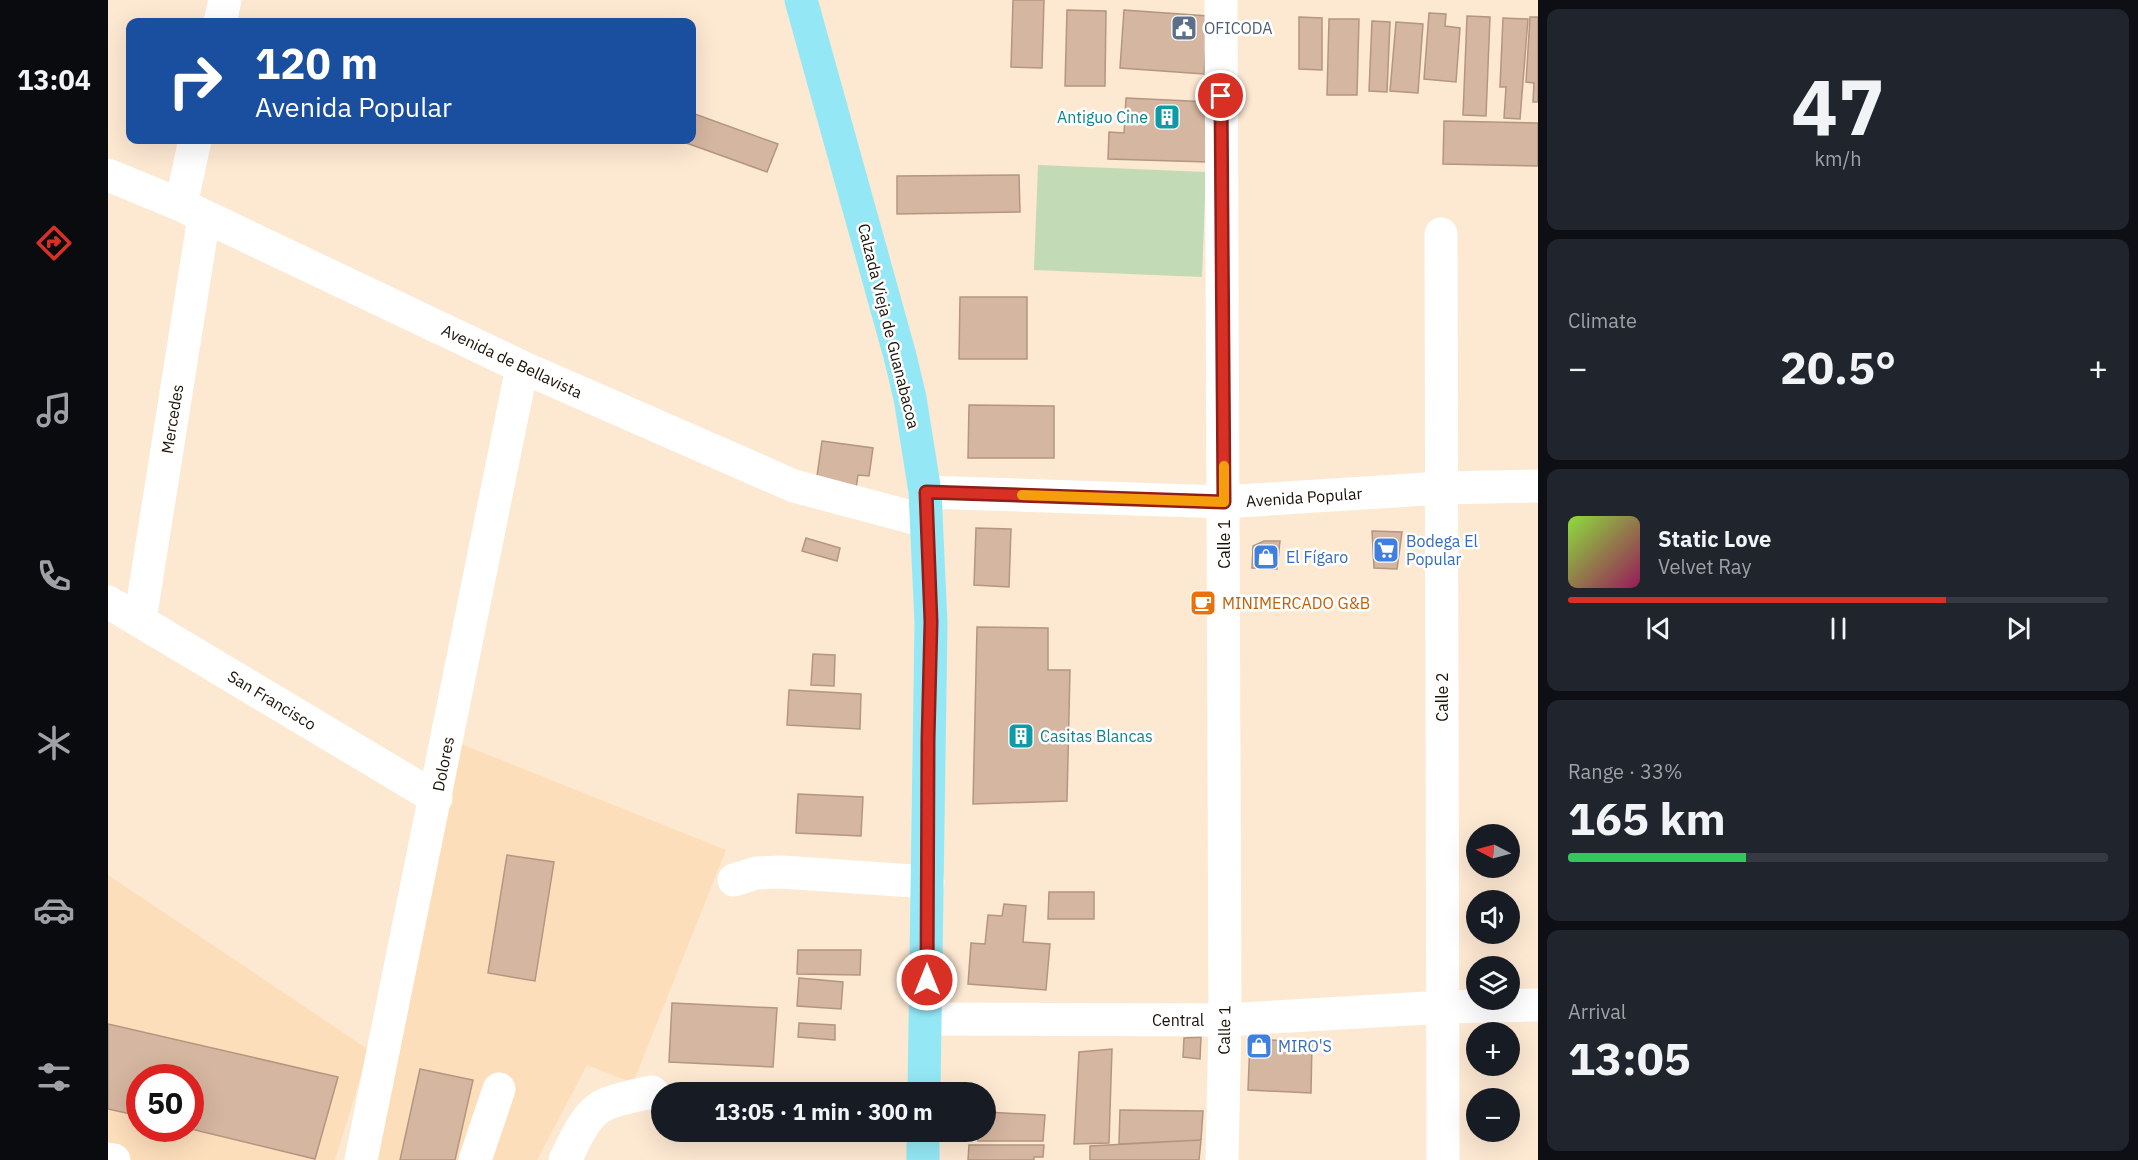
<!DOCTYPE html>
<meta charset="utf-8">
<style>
body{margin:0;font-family:"IBM Plex Sans",sans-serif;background:#20242c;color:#f1f3f6;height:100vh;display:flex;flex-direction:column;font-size:22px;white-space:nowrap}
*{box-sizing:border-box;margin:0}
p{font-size:20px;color:#9ea1a6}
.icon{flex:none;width:33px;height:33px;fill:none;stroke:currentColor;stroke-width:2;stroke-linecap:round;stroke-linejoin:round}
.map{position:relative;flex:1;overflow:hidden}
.details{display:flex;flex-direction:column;gap:9px;padding:9px;background:#0d0f14;width:600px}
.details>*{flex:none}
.hud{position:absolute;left:18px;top:18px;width:570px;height:126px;border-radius:12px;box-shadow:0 6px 24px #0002;background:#1a4fa0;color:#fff;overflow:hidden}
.needle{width:39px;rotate:276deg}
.buttons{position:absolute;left:1358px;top:824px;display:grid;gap:12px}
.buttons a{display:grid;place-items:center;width:54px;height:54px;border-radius:50%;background:#171b24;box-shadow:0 6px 24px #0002;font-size:30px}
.speed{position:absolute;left:18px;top:1064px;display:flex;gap:12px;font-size:30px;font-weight:700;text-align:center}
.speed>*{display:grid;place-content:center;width:78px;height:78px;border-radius:50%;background:#171b24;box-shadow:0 6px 24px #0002;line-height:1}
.speed .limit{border:9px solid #d22;background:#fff;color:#111}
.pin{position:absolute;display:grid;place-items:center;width:51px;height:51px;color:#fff;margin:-26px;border:3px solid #fff;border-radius:50%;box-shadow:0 2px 6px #0007}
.me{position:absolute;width:66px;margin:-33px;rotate:0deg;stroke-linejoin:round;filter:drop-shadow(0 0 4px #0008)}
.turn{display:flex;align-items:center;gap:21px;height:126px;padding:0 30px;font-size:27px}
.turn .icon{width:78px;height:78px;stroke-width:2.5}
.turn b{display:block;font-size:42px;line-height:51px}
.big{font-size:45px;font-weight:700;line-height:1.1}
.details .card{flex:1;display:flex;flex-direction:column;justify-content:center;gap:9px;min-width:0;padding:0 21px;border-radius:12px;background:#20242c}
.details .dial{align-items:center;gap:0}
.dial b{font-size:78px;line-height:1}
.song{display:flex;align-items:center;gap:18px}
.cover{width:72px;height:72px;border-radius:9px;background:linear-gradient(135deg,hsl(90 70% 55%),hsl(330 70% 35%))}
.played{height:6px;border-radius:3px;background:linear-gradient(90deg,#d93025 70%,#363941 70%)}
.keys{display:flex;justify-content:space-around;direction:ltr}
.heat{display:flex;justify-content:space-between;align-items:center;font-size:33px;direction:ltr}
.charge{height:9px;border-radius:4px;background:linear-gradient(90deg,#34c759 33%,#363941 0)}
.trip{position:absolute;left:543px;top:1082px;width:345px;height:60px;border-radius:30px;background:#171b24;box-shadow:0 6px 24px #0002;font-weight:700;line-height:60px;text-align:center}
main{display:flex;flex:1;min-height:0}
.menu{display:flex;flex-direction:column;width:108px;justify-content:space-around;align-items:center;background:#090b0e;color:#9ea1a6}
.menu .icon{width:42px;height:42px}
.menu .on{color:#d93025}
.menu b{font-size:27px;color:#f1f3f6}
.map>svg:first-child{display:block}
.built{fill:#fddebb;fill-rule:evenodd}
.green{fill:#c3dab7}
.building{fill:#d5b6a0;stroke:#b49680;stroke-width:1.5}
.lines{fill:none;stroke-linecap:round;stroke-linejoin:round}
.minor{stroke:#fff;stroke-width:33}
.major{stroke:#94e8f5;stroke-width:33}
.route-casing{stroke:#8d1f18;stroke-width:15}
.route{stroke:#d93025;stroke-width:10}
.slow{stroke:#f59e0b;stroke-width:10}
.labels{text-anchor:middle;stroke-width:5;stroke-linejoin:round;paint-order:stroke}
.service-label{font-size:16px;fill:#4e5e75;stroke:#fff;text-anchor:start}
.culture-label{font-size:16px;fill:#0d838f;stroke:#fff;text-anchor:end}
.street-label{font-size:16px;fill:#1a1107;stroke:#fff}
.shop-label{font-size:16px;fill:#366cbe;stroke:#fff;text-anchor:start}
.food-label{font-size:16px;fill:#c56008;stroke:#fff;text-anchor:start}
</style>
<main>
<nav class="menu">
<b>13:04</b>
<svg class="icon on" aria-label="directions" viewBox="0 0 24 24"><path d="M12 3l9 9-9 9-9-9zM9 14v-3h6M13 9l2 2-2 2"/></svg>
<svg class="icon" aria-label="music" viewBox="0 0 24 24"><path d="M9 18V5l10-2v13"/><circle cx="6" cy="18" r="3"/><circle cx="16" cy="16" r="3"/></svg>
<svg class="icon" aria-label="phone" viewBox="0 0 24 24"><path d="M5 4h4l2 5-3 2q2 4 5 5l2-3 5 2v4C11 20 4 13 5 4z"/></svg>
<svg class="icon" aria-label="climate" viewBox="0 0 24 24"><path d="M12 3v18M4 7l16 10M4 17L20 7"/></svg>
<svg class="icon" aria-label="car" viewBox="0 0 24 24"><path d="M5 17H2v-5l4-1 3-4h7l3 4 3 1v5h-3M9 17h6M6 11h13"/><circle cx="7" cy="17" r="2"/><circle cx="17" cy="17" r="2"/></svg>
<svg class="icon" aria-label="filters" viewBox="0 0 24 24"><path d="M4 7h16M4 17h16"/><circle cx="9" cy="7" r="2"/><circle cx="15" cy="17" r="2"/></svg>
</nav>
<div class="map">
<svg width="1430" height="1160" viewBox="0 0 1430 1160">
<rect width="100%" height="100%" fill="#fde8d2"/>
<path class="built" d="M 353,744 L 618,850 L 525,1083 L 479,1065 L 429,1160 L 264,1160 Z
M 0,875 L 261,1050 L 227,1160 L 0,1160 ZM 32,1077 L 82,1077 L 82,1128 L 32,1128 Z"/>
<path class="green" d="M 930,165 L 1098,172 L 1094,277 L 926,270 Z"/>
<path class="building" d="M 905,0 L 936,0 L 934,68 L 903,67 Z
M 959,10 L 998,11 L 997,86 L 957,86 Z
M 1016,10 L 1100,16 L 1096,74 L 1012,68 Z
M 1321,13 L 1338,14 L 1337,26 L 1352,28 L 1348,82 L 1316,79 Z
M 1359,16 L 1382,17 L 1378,116 L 1355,115 Z
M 1191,17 L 1214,18 L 1214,70 L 1191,69 Z
M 1422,17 L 1430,17 L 1430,102 L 1425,102 L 1426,83 L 1418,82 Z
M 1395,18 L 1420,19 L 1412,119 L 1396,118 L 1398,87 L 1392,87 Z
M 1221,19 L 1251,19 L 1249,95 L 1219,95 Z
M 1264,21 L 1282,22 L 1279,92 L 1261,91 Z
M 1288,22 L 1315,24 L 1310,93 L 1282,91 Z
M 1018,98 L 1102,102 L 1100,162 L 1000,159 L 1001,132 L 1016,133 Z
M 584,113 L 670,144 L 659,172 L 570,140 L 584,140 Z
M 1336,121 L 1430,123 L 1430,166 L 1335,164 Z
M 911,175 L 912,212 L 789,214 L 789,176 Z
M 852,297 L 919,297 L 919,359 L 851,359 Z
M 861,405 L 946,406 L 946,458 L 860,458 Z
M 714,441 L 765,448 L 761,476 L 750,475 L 748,489 L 708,483 Z
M 868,528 L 903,529 L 901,587 L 866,585 Z
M 1264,531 L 1294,532 L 1289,569 L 1266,568 Z
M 698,538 L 732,548 L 729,561 L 694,551 Z
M 1156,541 L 1172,541 L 1169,569 L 1144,568 L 1145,546 Z
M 869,627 L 940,628 L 940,670 L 962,670 L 959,801 L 865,804 Z
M 705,654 L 727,655 L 726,686 L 703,685 Z
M 681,690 L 753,694 L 752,729 L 679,725 Z
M 690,794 L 755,797 L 753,836 L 688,833 Z
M 399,855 L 446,862 L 427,981 L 380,973 Z
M 941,892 L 986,892 L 986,919 L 940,919 Z
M 896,904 L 918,906 L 915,942 L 942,944 L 938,990 L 860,984 L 863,943 L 877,944 L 880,915 L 894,916 Z
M 690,950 L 753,950 L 752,975 L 689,974 Z
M 691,978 L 735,982 L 733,1009 L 689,1006 Z
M 564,1003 L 669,1008 L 665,1067 L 561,1062 Z
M 691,1023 L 727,1025 L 727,1040 L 690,1037 Z
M 0,1024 L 230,1077 L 207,1159 L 79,1128 L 82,1128 L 82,1077 L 32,1077 L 32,1116 L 0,1109 Z
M 1093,1037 L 1092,1059 L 1075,1057 L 1076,1038 Z
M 1142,1039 L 1204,1042 L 1203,1093 L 1140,1090 Z
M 1004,1049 L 1001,1143 L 966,1144 L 971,1052 Z
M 312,1069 L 365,1080 L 347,1160 L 292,1160 Z
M 1012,1110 L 1095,1111 L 1093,1140 L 1011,1144 Z
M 878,1112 L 937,1115 L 935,1141 L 870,1141 L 871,1131 L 878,1131 Z
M 1093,1140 L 1091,1160 L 982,1160 L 982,1146 Z
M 861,1145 L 936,1145 L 935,1157 L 926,1157 L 926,1160 L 860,1160 Z"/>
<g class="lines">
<path class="minor" d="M 1113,0 L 1117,1020 L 1114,1160
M 112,22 L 117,0
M 0,175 L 73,205 L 414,367 L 686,486 L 818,521
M 73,205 L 87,140
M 1333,234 L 1335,1160
M 817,492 L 1116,502 L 1333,488 L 1430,486
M 0,602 L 328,798
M 32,620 L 96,217
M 626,880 L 648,873 L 674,872 L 820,882
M 818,1019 L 1117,1020 L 1336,1007 L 1430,1005
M 0,1159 L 6,1160
M 253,1160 L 414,367
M 367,1160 L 391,1089
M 457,1160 C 467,1141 477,1113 498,1104 C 513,1098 529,1095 544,1092"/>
<path class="major" d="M 693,0 L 792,356 L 802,398 L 817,492 L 823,623 L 816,1092
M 815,1160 L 815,1131"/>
</g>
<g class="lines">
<g class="route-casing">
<path id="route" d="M 819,980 L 820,739 L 823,622 L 818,492 L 1116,502 L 1113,96"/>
</g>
<use href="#route" class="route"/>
<path class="slow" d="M 914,495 L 1116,502 L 1116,466"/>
</g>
<defs>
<g id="civic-square" transform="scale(1.35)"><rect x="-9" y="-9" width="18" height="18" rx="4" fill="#5c6f8a" stroke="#fff"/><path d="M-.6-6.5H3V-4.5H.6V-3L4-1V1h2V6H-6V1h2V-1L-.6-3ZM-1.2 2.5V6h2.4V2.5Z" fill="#fff"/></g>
<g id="building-square" transform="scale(1.35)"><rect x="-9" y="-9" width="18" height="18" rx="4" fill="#0f9aa8" stroke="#fff"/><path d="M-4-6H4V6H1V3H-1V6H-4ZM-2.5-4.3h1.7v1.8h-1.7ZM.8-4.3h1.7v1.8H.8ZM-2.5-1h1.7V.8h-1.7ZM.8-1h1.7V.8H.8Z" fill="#fff"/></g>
<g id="supermarket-square" transform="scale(1.35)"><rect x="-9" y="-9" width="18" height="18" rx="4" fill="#3f7fe0" stroke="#fff"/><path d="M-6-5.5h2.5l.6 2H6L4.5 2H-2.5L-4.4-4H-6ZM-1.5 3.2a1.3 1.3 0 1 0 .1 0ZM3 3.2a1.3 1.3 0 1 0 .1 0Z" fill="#fff"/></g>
<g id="shop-square" transform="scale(1.35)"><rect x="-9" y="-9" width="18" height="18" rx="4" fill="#3f7fe0" stroke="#fff"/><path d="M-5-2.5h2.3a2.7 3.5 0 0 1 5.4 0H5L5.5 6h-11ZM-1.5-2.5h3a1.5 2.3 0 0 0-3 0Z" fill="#fff"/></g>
<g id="cafe-square" transform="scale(1.35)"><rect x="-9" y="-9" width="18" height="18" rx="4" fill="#e8710a" stroke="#fff"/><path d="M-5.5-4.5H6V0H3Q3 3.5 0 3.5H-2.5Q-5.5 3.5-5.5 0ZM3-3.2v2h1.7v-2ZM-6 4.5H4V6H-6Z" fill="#fff"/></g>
</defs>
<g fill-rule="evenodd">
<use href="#civic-square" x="1076" y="28"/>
<use href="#building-square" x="1059" y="117"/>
<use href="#supermarket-square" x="1278" y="550"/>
<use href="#shop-square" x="1158" y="557"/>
<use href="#cafe-square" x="1095" y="603"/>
<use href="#building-square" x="913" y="736"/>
<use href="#shop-square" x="1151" y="1046"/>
</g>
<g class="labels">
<g class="service-label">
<text x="1096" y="34">OFICODA</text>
</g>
<g class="culture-label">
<text x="1040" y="123">Antiguo Cine</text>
<text x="932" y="742" text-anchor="start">Casitas Blancas</text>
</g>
<g class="street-label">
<text transform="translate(781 326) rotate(76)" y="6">Calzada Vieja de Guanabacoa</text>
<text transform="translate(404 361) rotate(25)" y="6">Avenida de Bellavista</text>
<text transform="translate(64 419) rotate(-81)" y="6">Mercedes</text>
<text transform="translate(1196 497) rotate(-4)" y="6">Avenida Popular</text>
<text transform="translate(1116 544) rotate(-90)" y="6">Calle 1</text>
<text transform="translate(1334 697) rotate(-90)" y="6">Calle 2</text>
<text transform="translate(164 700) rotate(31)" y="6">San Francisco</text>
<text transform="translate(335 764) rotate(-79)" y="6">Dolores</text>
<text x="1070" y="1026">Central</text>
<text transform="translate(1116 1030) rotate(-89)" y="6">Calle 1</text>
</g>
<g class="shop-label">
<text x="1298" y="547">Bodega El<tspan x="1298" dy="18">Popular</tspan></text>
<text x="1178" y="563">El Fígaro</text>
<text x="1170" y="1052">MIRO'S</text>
</g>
<g class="food-label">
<text x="1114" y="609">MINIMERCADO G&amp;B</text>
</g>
</g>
</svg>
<div class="buttons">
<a><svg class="needle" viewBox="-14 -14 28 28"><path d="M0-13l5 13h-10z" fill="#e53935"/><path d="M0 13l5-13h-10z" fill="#9ea1a6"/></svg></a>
<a><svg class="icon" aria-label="sound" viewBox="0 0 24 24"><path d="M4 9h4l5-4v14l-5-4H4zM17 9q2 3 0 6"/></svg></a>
<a><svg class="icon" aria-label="layers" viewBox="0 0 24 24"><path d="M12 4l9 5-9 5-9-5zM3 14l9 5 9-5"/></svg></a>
<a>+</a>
<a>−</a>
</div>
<div class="speed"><div class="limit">50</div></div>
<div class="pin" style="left:1113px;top:96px;background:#d93025"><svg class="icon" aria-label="arrive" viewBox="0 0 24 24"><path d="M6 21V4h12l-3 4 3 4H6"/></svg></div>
<svg class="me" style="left:819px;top:980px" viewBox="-20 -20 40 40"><circle r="17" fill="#d93025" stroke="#fff" stroke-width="3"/><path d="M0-11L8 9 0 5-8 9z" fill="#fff"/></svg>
<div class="trip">13:05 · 1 min · 300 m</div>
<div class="hud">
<div class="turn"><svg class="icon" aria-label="right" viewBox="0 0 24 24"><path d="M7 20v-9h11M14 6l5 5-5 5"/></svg><div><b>120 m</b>Avenida Popular</div></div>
</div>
</div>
<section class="details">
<div class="card dial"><b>47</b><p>km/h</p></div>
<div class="card"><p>Climate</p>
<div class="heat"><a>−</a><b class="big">20.5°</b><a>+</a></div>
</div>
<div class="card">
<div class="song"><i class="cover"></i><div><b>Static Love</b><p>Velvet Ray</p></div></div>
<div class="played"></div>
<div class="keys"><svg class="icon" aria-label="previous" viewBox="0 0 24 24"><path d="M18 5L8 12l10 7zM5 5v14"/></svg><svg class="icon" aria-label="pause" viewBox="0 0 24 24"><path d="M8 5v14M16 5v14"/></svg><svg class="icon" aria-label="next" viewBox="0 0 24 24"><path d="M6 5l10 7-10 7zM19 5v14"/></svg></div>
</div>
<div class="card"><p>Range · 33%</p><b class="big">165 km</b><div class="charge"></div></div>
<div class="card"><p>Arrival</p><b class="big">13:05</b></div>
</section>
</main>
